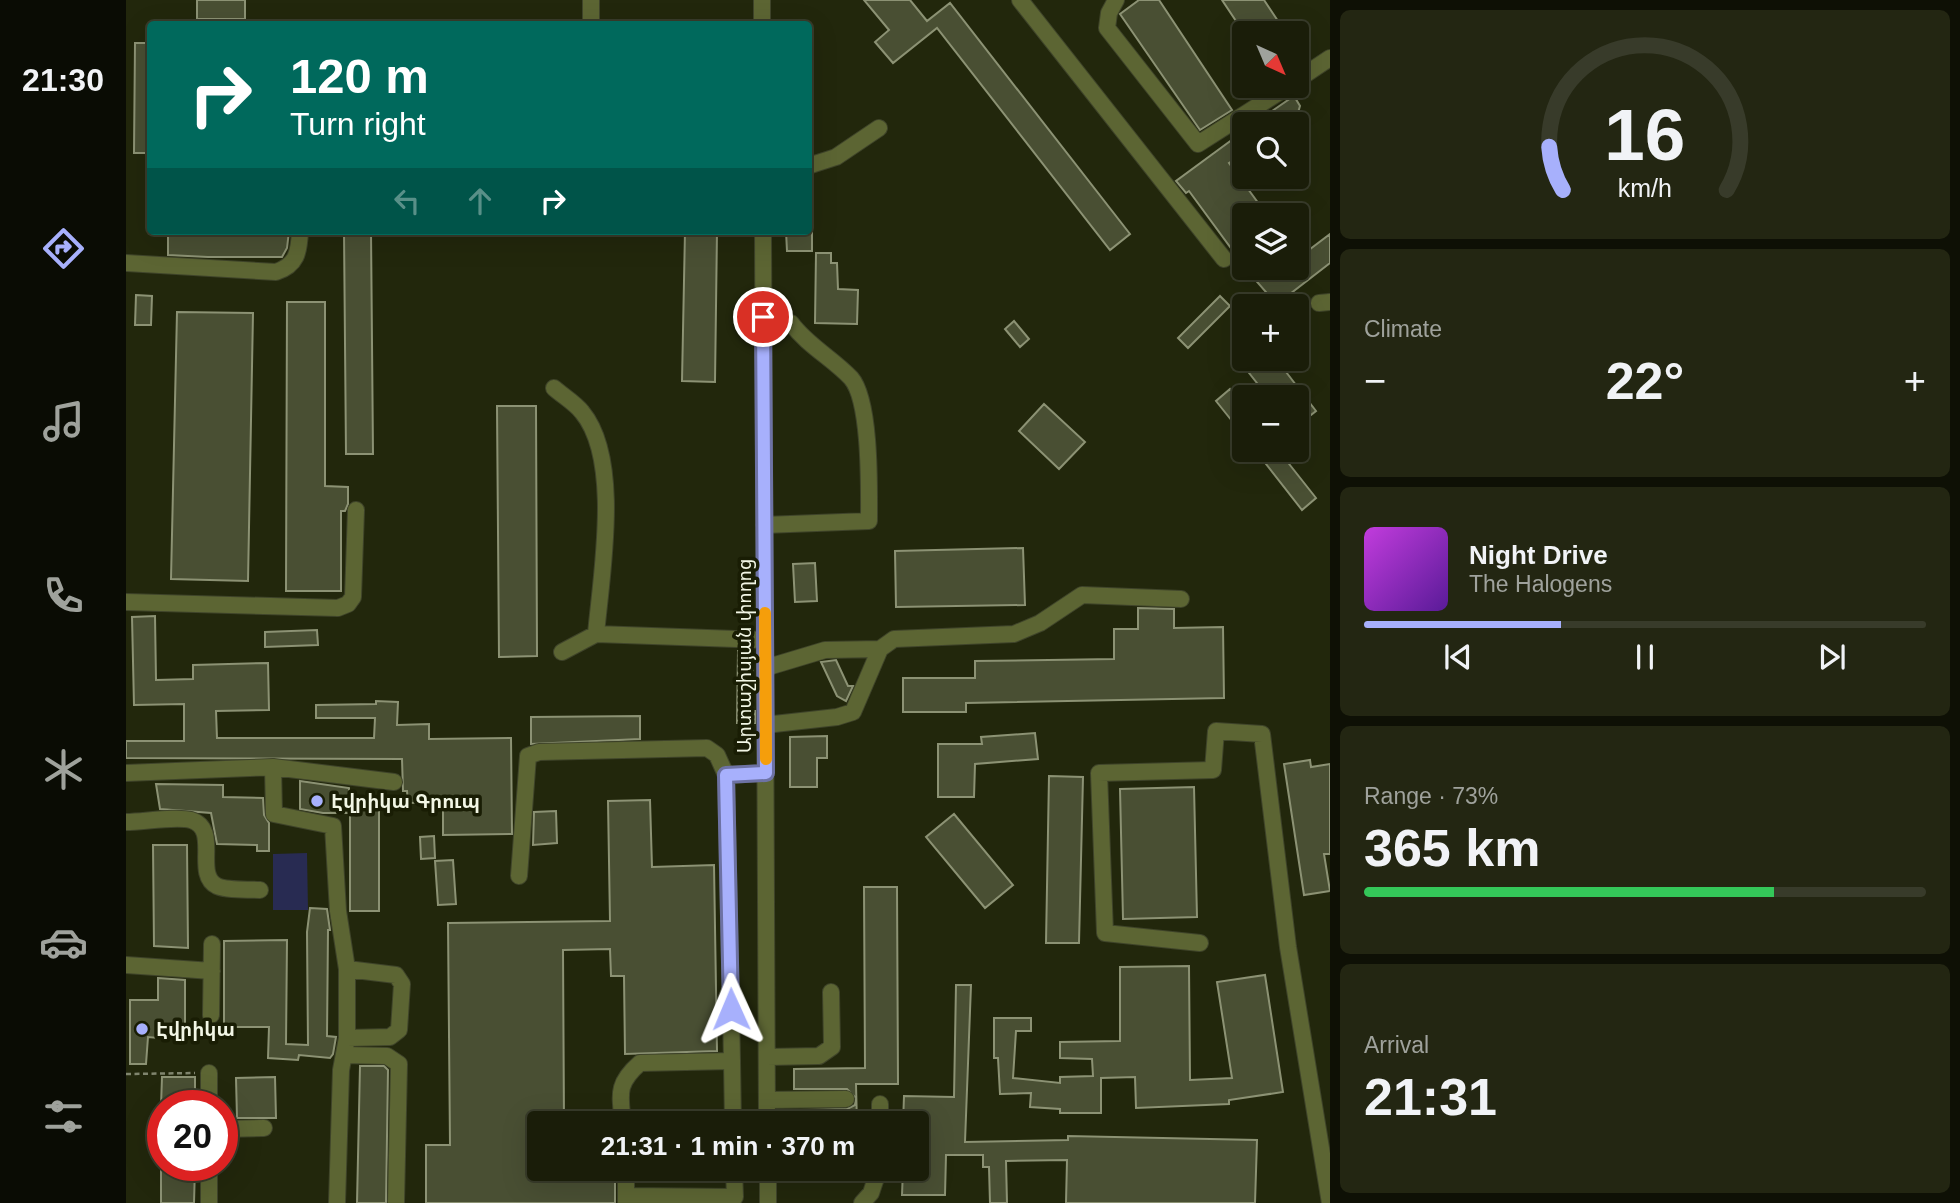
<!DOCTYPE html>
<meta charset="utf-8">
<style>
body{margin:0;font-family:Helvetica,"Noto Sans Armenian",sans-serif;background:#232612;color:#f1f3f6;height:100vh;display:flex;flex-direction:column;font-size:26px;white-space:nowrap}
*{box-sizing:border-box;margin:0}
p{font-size:23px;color:#9fa29c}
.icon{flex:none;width:38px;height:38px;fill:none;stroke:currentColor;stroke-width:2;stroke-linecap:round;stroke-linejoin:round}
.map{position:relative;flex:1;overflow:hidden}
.drawer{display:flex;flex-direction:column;gap:10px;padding:10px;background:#0e1005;width:630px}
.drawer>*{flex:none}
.guide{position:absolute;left:21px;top:21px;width:665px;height:214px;border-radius:7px;box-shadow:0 7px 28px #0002,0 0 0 2px #383b2a;background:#00695c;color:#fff;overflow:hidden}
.needle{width:46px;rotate:136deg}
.tools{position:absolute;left:1106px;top:21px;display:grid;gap:14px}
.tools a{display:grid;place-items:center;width:77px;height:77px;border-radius:7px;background:#1a1d09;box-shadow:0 7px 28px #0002,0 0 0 2px #383b2a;font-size:35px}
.speed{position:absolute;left:21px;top:1090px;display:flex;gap:14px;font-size:35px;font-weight:700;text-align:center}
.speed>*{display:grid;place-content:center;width:91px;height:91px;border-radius:50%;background:#1a1d09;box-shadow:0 7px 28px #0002,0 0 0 2px #383b2a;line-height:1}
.speed .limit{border:10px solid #d22;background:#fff;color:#111}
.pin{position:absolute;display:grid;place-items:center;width:60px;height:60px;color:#fff;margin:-30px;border:4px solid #fff;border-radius:50%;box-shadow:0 2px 7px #0007}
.me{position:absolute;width:77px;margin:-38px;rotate:359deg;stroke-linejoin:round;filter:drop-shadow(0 0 5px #0008)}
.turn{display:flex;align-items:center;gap:24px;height:147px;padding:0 28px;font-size:32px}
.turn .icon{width:91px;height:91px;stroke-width:2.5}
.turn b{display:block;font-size:49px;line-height:60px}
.lanes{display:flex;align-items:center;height:66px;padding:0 28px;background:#0003;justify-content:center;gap:35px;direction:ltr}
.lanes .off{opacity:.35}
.big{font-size:52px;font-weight:700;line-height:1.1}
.drawer .tile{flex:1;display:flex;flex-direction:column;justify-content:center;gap:10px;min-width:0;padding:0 24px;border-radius:10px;background:#232612}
.drawer .dial{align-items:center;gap:0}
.dial svg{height:182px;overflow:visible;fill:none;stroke:#383b2a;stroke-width:7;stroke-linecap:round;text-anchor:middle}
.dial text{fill:#f1f3f6;stroke:none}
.song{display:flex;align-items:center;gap:21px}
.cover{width:84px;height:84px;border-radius:10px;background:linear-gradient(135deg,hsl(290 70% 55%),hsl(270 70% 35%))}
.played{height:7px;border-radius:4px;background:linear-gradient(90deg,#a7b0fc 35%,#383b2a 35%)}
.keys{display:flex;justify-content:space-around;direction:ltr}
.heat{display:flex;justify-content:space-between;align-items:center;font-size:38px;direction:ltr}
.charge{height:10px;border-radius:5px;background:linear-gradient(90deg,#34c759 73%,#383b2a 0)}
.trip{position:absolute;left:401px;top:1111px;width:402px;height:70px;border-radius:7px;background:#1a1d09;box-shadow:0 7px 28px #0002,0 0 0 2px #383b2a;font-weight:700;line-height:70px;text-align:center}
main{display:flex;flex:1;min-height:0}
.dock{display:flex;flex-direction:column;width:126px;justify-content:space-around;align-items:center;background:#0a0c04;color:#9fa29c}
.dock .icon{width:49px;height:49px}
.dock .selected{color:#a7b0fc}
.dock b{font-size:32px;color:#f1f3f6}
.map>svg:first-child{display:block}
.green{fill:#282b52}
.building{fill:#494f33;stroke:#8c9274;stroke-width:2}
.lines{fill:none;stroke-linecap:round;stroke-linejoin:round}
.minor-casing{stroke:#3f442a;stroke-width:18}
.path{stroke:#80856e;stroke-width:2.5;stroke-dasharray:5 3.5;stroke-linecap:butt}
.minor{stroke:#5c6533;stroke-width:16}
.route-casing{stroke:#6d72a4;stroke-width:18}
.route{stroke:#a7b0fc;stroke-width:12}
.slow{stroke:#f59e0b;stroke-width:12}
.poi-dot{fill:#a7b0fc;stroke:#191d04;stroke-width:2.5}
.labels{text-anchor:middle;stroke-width:7;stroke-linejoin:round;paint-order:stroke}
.street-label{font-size:19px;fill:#f2f6e5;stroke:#191d04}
.poi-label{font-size:19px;font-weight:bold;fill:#f2f6e5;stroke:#191d04;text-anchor:start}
</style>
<main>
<nav class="dock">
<b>21:30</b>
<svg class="icon selected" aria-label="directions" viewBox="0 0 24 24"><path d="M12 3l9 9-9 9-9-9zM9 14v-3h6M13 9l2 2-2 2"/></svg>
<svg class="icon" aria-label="music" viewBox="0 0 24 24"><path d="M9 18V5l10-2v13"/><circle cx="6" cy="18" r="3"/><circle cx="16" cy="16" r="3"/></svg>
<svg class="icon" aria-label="phone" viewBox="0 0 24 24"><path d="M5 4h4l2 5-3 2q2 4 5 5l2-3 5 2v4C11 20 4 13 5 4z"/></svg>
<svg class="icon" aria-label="climate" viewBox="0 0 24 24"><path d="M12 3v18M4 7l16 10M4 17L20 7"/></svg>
<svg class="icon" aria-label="car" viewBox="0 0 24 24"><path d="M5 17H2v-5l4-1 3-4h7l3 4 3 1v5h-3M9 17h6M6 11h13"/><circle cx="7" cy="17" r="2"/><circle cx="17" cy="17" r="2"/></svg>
<svg class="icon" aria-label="filters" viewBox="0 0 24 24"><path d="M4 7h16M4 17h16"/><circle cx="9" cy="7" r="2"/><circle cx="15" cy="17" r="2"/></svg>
</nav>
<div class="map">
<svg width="1204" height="1203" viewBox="0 0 1204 1203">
<rect width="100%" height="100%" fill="#22270c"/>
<path class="green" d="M 181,853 L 182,910 L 147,910 L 147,854 Z"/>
<path class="building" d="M 71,0 L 119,0 L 119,19 L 71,19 Z
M 738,0 L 784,0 L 801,21 L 824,3 L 1004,234 L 984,250 L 811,28 L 767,63 L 749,42 L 763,30 Z
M 1013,0 L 1033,0 L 1106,110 L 1074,130 L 994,14 Z
M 1096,0 L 1138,0 L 1160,33 L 1118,33 Z
M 9,43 L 24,43 L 24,153 L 8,153 Z
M 1168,96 L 1174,106 L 1171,116 L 1159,124 L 1127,124 Z
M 1118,131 L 1118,153 L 1103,163 L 1141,215 L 1118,215 L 1118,266 L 1063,191 L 1060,193 L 1050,181 Z
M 42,231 L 163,231 L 161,248 L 156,257 L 82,257 L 42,255 Z
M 218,231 L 245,231 L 247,454 L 220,454 Z
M 559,231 L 591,231 L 589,382 L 556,381 Z
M 660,231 L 686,231 L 686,251 L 661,251 Z
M 1204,234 L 1204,263 L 1164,294 L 1173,306 L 1152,306 L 1119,268 L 1171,268 L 1171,259 Z
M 690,253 L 705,253 L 705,263 L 711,263 L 712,289 L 732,290 L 731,324 L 689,323 Z
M 10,295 L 26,296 L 25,325 L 9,325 Z
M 1094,296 L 1104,306 L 1062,348 L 1052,338 Z
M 161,302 L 199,302 L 199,486 L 222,487 L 222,504 L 219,511 L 215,511 L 215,591 L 160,591 Z
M 51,312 L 127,313 L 122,581 L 45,579 Z
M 888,321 L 903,339 L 894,347 L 879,329 Z
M 1123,359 L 1150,359 L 1190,411 L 1171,426 L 1171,397 L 1142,397 L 1116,364 Z
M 1104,389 L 1118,407 L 1118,436 L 1090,401 Z
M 918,404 L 959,442 L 933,469 L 893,431 Z
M 371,406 L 410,406 L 411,656 L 373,657 Z
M 1129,450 L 1152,450 L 1190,498 L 1176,510 Z
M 897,548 L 899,605 L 770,607 L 769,551 Z
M 689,563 L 691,601 L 669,602 L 667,564 Z
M 1012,608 L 1048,609 L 1048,628 L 1097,627 L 1098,698 L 840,703 L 840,712 L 777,712 L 777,678 L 849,678 L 849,661 L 988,659 L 988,629 L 1012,629 Z
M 29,616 L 30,680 L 67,679 L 67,665 L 142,663 L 143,710 L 90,711 L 91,738 L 248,738 L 249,718 L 190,718 L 190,705 L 250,704 L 250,701 L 272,702 L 271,725 L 303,724 L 303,739 L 385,738 L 386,834 L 317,835 L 317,802 L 282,803 L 281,791 L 277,791 L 276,759 L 0,758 L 0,741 L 58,741 L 58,704 L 8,705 L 6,617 Z
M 191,630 L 192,645 L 139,647 L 139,632 Z
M 612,651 L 627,652 L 626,711 L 629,711 L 629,723 L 611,723 Z
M 710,660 L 722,686 L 727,686 L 720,701 L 711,696 L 695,662 Z
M 514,716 L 514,739 L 405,744 L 405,717 Z
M 909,733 L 912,759 L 849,764 L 848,797 L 812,797 L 812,744 L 856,744 L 855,737 Z
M 701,736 L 701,758 L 691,758 L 691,787 L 664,787 L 664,737 Z
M 1184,760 L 1185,767 L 1204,764 L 1204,854 L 1198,854 L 1204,891 L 1178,895 L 1158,764 Z
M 923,776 L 957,777 L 953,943 L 920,943 Z
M 174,781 L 223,788 L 223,797 L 253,797 L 253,911 L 224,911 L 224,813 L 197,813 L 174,809 Z
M 30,784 L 97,785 L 97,797 L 137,798 L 138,815 L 143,823 L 143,851 L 131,851 L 131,845 L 91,844 L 85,813 L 34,809 Z
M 1068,787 L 1071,917 L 997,919 L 994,789 Z
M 524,800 L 526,867 L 588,865 L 591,1051 L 499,1054 L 498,976 L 485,976 L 484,949 L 437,950 L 438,1124 L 413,1124 L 413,1169 L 489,1169 L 489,1203 L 300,1203 L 300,1145 L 324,1145 L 322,923 L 484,921 L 482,801 Z
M 430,811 L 431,843 L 407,845 L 408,812 Z
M 828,814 L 887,885 L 859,908 L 800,837 Z
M 308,836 L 309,858 L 295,859 L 294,837 Z
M 27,845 L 61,845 L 62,948 L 28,946 Z
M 327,860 L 330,904 L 312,905 L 309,861 Z
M 738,887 L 771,887 L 772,1084 L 730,1084 L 731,1124 L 675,1124 L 675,1110 L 721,1109 L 729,1105 L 730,1098 L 721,1089 L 668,1089 L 668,1069 L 739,1068 Z
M 184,908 L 201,909 L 204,930 L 202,930 L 201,1036 L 210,1037 L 207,1054 L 204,1058 L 173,1055 L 172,1060 L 142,1058 L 143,1027 L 98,1027 L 98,941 L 161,940 L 160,1044 L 182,1045 L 181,932 Z
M 1063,966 L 1064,1080 L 1106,1078 L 1091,982 L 1139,975 L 1157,1092 L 1103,1100 L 1103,1104 L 1010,1108 L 1009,1077 L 975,1078 L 975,1113 L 934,1113 L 934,1109 L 904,1107 L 905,1093 L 874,1094 L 872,1058 L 868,1058 L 868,1018 L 905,1018 L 905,1031 L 890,1031 L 887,1078 L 934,1083 L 934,1077 L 967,1076 L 966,1059 L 934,1058 L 934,1042 L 994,1041 L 994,967 Z
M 32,978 L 59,980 L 59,1033 L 32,1033 L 32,1038 L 22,1037 L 20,1064 L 4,1064 L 4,1000 L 32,1000 Z
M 830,985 L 845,985 L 839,1142 L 942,1140 L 942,1136 L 1131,1140 L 1129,1203 L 940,1203 L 941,1160 L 880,1161 L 881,1203 L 864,1203 L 863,1167 L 857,1167 L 857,1155 L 820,1155 L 819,1195 L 776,1195 L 777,1169 L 791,1169 L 791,1124 L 777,1124 L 778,1096 L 828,1097 Z
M 234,1066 L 258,1066 L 262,1070 L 260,1203 L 231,1203 Z
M 36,1077 L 69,1077 L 69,1106 L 35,1106 Z
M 149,1077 L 150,1118 L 111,1118 L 110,1078 Z
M 35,1166 L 69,1166 L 68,1203 L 35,1203 Z"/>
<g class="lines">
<g class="minor-casing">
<path id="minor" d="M 636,0 L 636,24
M 894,0 L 1098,259
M 990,0 L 983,13 L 981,28 L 1072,144 L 1163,86
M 465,24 L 465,0
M 1171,80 L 1204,58
M 682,166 L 710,157 L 753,128
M 637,231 L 641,1124
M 0,263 L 150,272 C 171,265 173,252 174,231
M 1193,303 L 1204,302
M 637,317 L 665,323 C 681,345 706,358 725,378 C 745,401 743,489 743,521 L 638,525
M 428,388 C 437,396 449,403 456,412 C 496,460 475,576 470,634
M 0,602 L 212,608 L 222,604 L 227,597 L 230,510
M 436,652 L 470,634 L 639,640
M 639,668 L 699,650 L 754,649
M 639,725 L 711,717 L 727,712 L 754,649 L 768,639 L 888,634 L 914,623 L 956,595 L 1055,599
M 147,767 L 148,814 L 207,826 L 212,911 L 221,969 L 221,1038 L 215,1070 L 211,1203
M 0,773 L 147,767 L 268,782
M 600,775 L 640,773
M 0,822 C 17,822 50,816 65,820 C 95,829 67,874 91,886 C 102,891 122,889 134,890
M 393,876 L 402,756 L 413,752 L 581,748 L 591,755 L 600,775 L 606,1061 L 514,1063 C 490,1084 494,1094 497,1124
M 1074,943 L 979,933 L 973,773 L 1087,770 L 1090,731 L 1136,734 L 1162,947 L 1204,1203
M 0,965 L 86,971
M 221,969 L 270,975 L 276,984 L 273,1030 L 264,1037 L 221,1038
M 85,1015 L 86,944
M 218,1055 L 261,1056 L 273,1064 L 270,1202
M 641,1057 L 693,1056 L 706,1047 L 705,992
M 606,1061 L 607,1124
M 83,1073 L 83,1106
M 641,1100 L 720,1099
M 754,1124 L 754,1104
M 96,1129 L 138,1128
M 83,1166 L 83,1203
M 500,1169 L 500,1203
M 642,1169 L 642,1203
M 500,1196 L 609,1197 L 608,1169
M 736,1203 L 745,1193 L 753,1169"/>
</g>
<path class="path" d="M 0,1074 L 69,1073"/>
<use href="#minor" class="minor"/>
</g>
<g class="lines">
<g class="route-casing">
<path id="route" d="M 605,1009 L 600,775 L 640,773 L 637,317"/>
</g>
<use href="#route" class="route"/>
<path class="slow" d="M 639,613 L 640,759"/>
</g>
<g class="poi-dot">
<circle cx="191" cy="801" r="7"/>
<circle cx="16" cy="1029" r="7"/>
</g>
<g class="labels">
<g class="street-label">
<text transform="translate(618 656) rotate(-90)" y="7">Արտաշիսյան փողոց</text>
</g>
<g class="poi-label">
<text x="205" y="808">Էվրիկա Գրուպ</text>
<text x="30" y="1036">Էվրիկա</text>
</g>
</g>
</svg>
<div class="tools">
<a><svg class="needle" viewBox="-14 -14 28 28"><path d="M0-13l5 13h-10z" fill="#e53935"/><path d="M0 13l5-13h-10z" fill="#9fa29c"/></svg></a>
<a><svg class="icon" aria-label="search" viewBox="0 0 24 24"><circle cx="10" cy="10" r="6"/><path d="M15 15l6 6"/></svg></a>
<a><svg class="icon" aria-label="layers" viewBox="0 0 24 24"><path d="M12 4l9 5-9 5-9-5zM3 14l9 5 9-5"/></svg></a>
<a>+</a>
<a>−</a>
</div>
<div class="speed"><div class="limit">20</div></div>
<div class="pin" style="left:637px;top:317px;background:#d93025"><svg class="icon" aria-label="arrive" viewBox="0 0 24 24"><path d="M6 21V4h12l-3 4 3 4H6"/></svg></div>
<svg class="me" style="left:605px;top:1009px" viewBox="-20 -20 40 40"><path d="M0-17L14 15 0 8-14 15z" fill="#a7b0fc" stroke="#fff" stroke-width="4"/></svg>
<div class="trip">21:31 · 1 min · 370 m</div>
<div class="guide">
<div class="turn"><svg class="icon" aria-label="right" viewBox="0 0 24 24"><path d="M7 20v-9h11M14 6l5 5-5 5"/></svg><div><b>120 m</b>Turn right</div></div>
<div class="lanes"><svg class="icon off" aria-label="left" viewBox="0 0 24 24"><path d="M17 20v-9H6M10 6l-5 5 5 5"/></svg><svg class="icon off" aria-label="ahead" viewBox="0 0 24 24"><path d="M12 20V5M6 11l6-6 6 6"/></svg><svg class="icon" aria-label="right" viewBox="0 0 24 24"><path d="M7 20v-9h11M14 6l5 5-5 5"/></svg></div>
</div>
</div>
<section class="drawer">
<div class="tile dial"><svg viewBox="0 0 100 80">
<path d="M14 69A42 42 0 1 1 86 69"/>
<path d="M14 69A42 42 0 0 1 8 50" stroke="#a7b0fc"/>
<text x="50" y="56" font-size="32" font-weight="700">16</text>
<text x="50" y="72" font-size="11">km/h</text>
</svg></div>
<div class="tile"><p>Climate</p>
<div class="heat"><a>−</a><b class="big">22°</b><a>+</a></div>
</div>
<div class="tile">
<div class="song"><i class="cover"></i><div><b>Night Drive</b><p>The Halogens</p></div></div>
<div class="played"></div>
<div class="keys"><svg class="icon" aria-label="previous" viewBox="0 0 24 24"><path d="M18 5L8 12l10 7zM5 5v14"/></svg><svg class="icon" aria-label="pause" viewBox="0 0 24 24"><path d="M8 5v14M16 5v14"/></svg><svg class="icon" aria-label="next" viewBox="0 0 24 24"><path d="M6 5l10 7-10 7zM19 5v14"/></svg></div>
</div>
<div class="tile"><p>Range · 73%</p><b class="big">365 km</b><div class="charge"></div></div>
<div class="tile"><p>Arrival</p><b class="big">21:31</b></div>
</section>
</main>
